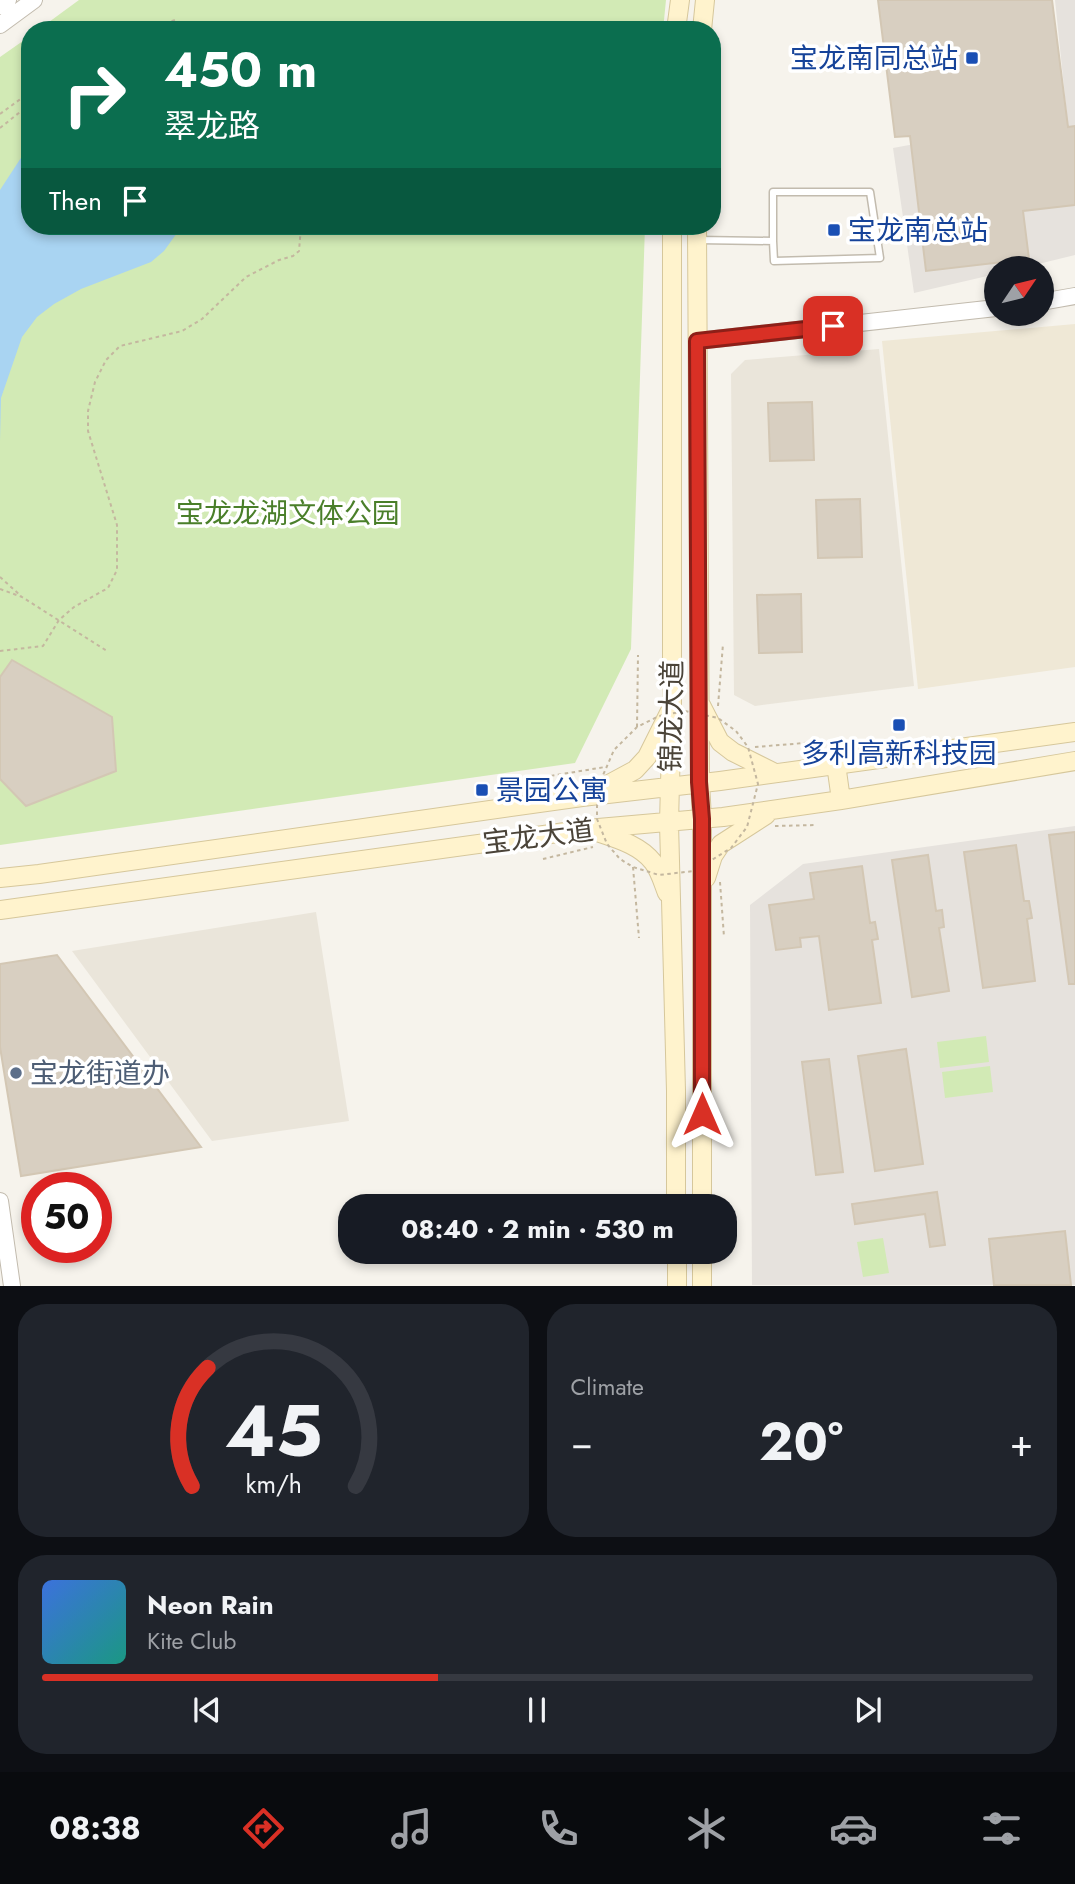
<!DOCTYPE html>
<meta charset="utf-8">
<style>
body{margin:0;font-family:Jost,"Noto Sans SC",sans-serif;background:#20242c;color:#f1f3f6;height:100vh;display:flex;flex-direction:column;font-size:26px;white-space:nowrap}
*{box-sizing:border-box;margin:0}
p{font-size:23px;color:#9ea1a6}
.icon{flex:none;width:38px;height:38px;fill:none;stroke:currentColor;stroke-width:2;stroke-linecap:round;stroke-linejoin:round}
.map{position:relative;height:1286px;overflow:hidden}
.sheet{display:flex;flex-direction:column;gap:18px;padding:18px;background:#0d0f14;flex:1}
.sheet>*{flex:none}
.banner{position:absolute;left:21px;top:21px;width:700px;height:214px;border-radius:28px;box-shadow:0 4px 10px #0003;background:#0b6e4f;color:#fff;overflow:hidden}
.needle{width:46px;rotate:55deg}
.fabs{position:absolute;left:984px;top:256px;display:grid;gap:14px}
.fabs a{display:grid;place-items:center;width:70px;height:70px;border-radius:50%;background:#171b24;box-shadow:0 4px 10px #0003;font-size:35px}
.speed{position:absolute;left:21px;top:1172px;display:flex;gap:14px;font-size:35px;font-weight:700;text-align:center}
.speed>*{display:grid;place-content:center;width:91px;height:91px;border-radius:50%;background:#171b24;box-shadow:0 4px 10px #0003;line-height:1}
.speed .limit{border:10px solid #d22;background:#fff;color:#111}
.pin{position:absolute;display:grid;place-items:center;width:60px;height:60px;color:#fff;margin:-30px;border-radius:14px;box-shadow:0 4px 10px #0006}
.me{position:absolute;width:77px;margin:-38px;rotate:0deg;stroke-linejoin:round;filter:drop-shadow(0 0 5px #0008)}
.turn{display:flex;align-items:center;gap:24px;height:147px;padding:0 28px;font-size:32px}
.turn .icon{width:91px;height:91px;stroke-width:2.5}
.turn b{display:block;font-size:49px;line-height:60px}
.then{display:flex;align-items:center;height:66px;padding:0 28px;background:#0003;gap:14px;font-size:26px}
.big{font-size:52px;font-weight:700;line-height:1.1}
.sheet .card{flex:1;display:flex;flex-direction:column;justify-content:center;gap:10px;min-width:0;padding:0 24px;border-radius:28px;background:#20242c}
.sheet .dial{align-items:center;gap:0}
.dial svg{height:182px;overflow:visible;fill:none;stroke:#363941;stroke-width:7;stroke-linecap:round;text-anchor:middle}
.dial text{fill:#f1f3f6;stroke:none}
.song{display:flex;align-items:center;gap:21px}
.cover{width:84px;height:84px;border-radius:10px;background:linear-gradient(135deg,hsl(220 70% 55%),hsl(170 70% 35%))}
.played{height:7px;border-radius:4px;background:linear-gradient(90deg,#d93025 40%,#363941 40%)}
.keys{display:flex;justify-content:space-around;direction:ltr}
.heat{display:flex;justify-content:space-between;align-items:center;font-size:38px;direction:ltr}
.sheet .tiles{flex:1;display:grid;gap:18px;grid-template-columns:1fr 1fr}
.card:last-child{grid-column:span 2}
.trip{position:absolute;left:338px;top:1194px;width:399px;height:70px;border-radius:28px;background:#171b24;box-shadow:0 4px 10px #0003;font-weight:700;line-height:70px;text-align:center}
.tabs{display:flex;height:112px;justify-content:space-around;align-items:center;background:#090b0e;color:#9ea1a6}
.tabs .icon{width:49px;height:49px}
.tabs .active{color:#d93025}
.tabs b{font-size:32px;color:#f1f3f6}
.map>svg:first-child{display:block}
.residential{fill:#eae5da}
.industrial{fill:#e6e2dd}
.education{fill:#efe8d6}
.green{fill:#d2eab5}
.water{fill:#a9d4f2}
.building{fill:#d8cfc1;stroke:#d3c7b4;stroke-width:2}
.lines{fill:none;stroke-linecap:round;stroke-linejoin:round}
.service-casing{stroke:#c2bbae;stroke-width:9}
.tertiary-casing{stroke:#c2bbae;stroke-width:18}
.secondary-casing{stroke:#d6c79b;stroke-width:20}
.path{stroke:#c4b79f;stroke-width:2;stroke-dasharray:3.5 3.5;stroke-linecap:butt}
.service{stroke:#fff;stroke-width:6}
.tertiary{stroke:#fff;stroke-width:16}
.secondary{stroke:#fff3cd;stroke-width:18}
.path-bridge{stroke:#c4b79f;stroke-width:2;stroke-dasharray:3.5 3.5;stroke-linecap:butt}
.route-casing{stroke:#8d1f18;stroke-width:18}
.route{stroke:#d93025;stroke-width:12}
.transit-dot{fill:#1a4fb4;stroke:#fff;stroke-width:2.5}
.service-dot{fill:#5c6f8a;stroke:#fff;stroke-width:2.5}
.labels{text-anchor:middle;stroke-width:7;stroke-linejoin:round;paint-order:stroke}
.transit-label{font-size:28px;fill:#164399;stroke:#fff;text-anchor:start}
.park-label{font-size:28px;fill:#4a7f2a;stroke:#fff}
.street-label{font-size:28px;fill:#4b4439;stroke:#fff}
.service-label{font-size:28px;fill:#4e5e75;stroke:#fff;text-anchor:start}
</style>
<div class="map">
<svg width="1075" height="1286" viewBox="0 0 1075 1286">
<rect width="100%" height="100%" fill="#f6f3ec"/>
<path class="residential" d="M 879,349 L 914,686 L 755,706 L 734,695 L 731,374 L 745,360 Z
M 316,912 L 349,1121 L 212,1141 L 72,951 Z"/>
<path class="industrial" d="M 1055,0 L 1075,0 L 1075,255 L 1022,268 L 996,268 L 996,274 L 914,293 L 893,148 L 1067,116 Z
M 1075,826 L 1075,1285 L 752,1285 L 750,905 L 803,864 Z"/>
<path class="education" d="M 1075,324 L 1075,667 L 918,689 L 882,341 Z"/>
<path class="green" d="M 79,0 L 666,0 L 663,30 L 38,30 Z
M 30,36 L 30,226 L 645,226 L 631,649 L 575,763 L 0,845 L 0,57 Z
M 986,1036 L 989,1062 L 940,1068 L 937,1042 Z
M 990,1066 L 993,1092 L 945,1098 L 942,1072 Z
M 883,1238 L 889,1273 L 863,1277 L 857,1242 Z"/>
<path class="water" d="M 30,144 L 30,226 L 182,226 L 164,251 L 151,262 L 81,289 L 54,304 L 37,317 L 22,337 L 1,398 L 0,441 L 0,190 Z"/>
<path class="building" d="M 878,0 L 1052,0 L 1068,127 L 1075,126 L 1075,205 L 1023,211 L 1029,259 L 926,271 L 910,136 L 895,137 Z
M 812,402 L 814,460 L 770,461 L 768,403 Z
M 860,499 L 862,557 L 818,558 L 816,500 Z
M 801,594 L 802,652 L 759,653 L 757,595 Z
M 12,660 L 112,717 L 116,771 L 26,806 L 0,779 L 0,677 Z
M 1075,832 L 1075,984 L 1069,984 L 1049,835 Z
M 1016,845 L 1024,901 L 1029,901 L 1032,918 L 1027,919 L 1035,981 L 983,988 L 964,852 Z
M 928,855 L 936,911 L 942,910 L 944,927 L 939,928 L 949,991 L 912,997 L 892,860 Z
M 862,866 L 870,923 L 875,922 L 878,939 L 872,940 L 881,1003 L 829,1010 L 819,936 L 800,938 L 801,947 L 776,950 L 769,905 L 814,899 L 810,873 Z
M 57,955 L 201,1147 L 21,1176 L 0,1047 L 0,964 Z
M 906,1049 L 923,1164 L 875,1171 L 858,1056 Z
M 829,1059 L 843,1172 L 816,1175 L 802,1062 Z
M 937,1192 L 945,1245 L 930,1247 L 925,1214 L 855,1224 L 852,1204 Z
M 1065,1231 L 1071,1285 L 994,1285 L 989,1239 Z"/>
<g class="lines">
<g class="service-casing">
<path id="service" d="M 698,240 L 773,241 L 774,261 L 880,258 L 870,192 L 773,192 L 773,241"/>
</g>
<g class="tertiary-casing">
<path id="tertiary" d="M 0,6 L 8,0
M 0,25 L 34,0
M 1041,302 L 1075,296
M 697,341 L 996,308
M 0,1201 L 12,1286"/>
</g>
<g class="secondary-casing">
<path id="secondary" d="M 676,30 L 680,0
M 702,30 L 705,0
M 672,226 L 672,706 L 669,823 L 676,1091 L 676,1206
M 697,226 L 700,782 L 702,819 L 702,1206
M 701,705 L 720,742 L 733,752 L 775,773
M 836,764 L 841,800
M 596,791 L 635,770 L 647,757 L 671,709
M 594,831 C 614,838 639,844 653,862 C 660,871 663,883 667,893
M 0,878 L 39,874 L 582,797 L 720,781 L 1075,732
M 706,878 L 713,856 L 721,844 L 766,815
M 0,910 L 587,829 L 723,817 L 841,800 L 1075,761
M 677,1251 L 677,1286
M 702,1251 L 702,1286"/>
</g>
<path class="path" d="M 145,30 L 178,19
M 0,114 L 30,92
M 0,128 L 30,104
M 0,577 L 21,596
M 0,589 L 22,597 L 107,651
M 0,651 L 43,646 L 59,620 L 74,607 L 108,588 L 117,570 L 117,525 L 88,431 L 88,411 L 95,382 L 106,360 L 120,346 L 182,331 L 202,319 L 246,277 L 279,260 L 293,256 L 299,251 L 301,226
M 718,706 L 723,644
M 637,727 L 638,655
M 755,747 L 817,742
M 544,777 L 605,767
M 775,826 L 816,825
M 543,859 L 593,847
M 633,867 L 639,938
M 720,882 L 724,937"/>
<use href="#service" class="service"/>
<use href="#tertiary" class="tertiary"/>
<use href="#secondary" class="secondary"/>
<path class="path-bridge" d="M 685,711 L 718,718 L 736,731 L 748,747 L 758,784 L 747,827 L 731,848 L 694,871 L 659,875 L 633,867 L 620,859 L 607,844 L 597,819 L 597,789 L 614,750 L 637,727 L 659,716 Z"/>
</g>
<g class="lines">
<g class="route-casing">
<path id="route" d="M 702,1114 L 702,819 L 699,782 L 697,341 L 833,326"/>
</g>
<use href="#route" class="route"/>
</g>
<g class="transit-dot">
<rect x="965" y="51" width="14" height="14" rx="3.5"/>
<rect x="827" y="223" width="14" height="14" rx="3.5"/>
<rect x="892" y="718" width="14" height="14" rx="3.5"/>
<rect x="475" y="783" width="14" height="14" rx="3.5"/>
</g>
<circle class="service-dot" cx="16" cy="1073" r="7"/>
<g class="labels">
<g class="transit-label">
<text x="958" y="68" text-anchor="end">宝龙南同总站</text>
<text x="848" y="240">宝龙南总站</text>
<text x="899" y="763" text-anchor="middle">多利高新科技园</text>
<text x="496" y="800">景园公寓</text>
</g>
<g class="park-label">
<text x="288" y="523">宝龙龙湖文体公园</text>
</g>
<g class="street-label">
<text transform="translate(671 716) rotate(-89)" y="10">锦龙大道</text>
<text transform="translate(538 836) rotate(-7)" y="10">宝龙大道</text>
</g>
<g class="service-label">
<text x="30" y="1083">宝龙街道办</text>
</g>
</g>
</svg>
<div class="fabs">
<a><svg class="needle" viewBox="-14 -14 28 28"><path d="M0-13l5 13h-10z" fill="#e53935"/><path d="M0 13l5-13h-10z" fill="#9ea1a6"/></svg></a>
</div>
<div class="speed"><div class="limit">50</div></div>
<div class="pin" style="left:833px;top:326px;background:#d93025"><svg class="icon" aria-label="arrive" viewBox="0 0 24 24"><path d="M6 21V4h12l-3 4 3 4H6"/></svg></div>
<svg class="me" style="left:702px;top:1114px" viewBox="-20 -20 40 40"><path d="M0-17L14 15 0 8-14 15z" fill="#d93025" stroke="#fff" stroke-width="4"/></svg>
<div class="trip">08:40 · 2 min · 530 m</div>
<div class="banner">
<div class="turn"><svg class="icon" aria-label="right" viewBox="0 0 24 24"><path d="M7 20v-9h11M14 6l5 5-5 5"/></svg><div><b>450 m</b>翠龙路</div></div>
<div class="then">Then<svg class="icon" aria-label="arrive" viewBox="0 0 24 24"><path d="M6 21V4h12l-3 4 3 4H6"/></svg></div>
</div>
</div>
<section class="sheet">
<div class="tiles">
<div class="card dial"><svg viewBox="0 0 100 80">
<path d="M14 69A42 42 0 1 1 86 69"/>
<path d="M14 69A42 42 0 0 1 21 17" stroke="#d93025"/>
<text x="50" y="56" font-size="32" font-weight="700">45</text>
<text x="50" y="72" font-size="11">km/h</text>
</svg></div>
<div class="card"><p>Climate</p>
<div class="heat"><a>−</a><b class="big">20°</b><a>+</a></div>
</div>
<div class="card">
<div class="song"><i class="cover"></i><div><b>Neon Rain</b><p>Kite Club</p></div></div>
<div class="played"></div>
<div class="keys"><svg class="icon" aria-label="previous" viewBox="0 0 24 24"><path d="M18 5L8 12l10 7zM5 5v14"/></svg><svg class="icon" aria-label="pause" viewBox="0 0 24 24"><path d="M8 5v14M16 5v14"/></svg><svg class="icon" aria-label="next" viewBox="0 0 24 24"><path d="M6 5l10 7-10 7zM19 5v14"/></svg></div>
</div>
</div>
</section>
<nav class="tabs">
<b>08:38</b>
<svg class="icon active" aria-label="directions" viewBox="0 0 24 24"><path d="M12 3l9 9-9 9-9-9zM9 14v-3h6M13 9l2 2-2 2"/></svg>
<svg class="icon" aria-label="music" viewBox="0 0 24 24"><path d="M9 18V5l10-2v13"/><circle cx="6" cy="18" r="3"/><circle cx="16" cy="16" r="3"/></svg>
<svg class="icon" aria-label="phone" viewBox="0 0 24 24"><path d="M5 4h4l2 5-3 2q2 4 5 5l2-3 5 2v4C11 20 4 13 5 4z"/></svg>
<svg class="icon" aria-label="climate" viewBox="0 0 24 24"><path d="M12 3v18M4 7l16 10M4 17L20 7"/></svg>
<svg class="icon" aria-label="car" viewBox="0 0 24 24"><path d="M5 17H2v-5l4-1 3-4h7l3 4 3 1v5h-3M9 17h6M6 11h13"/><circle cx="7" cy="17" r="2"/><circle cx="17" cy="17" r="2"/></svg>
<svg class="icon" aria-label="filters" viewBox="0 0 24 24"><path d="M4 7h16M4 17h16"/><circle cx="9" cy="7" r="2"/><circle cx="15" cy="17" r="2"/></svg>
</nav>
